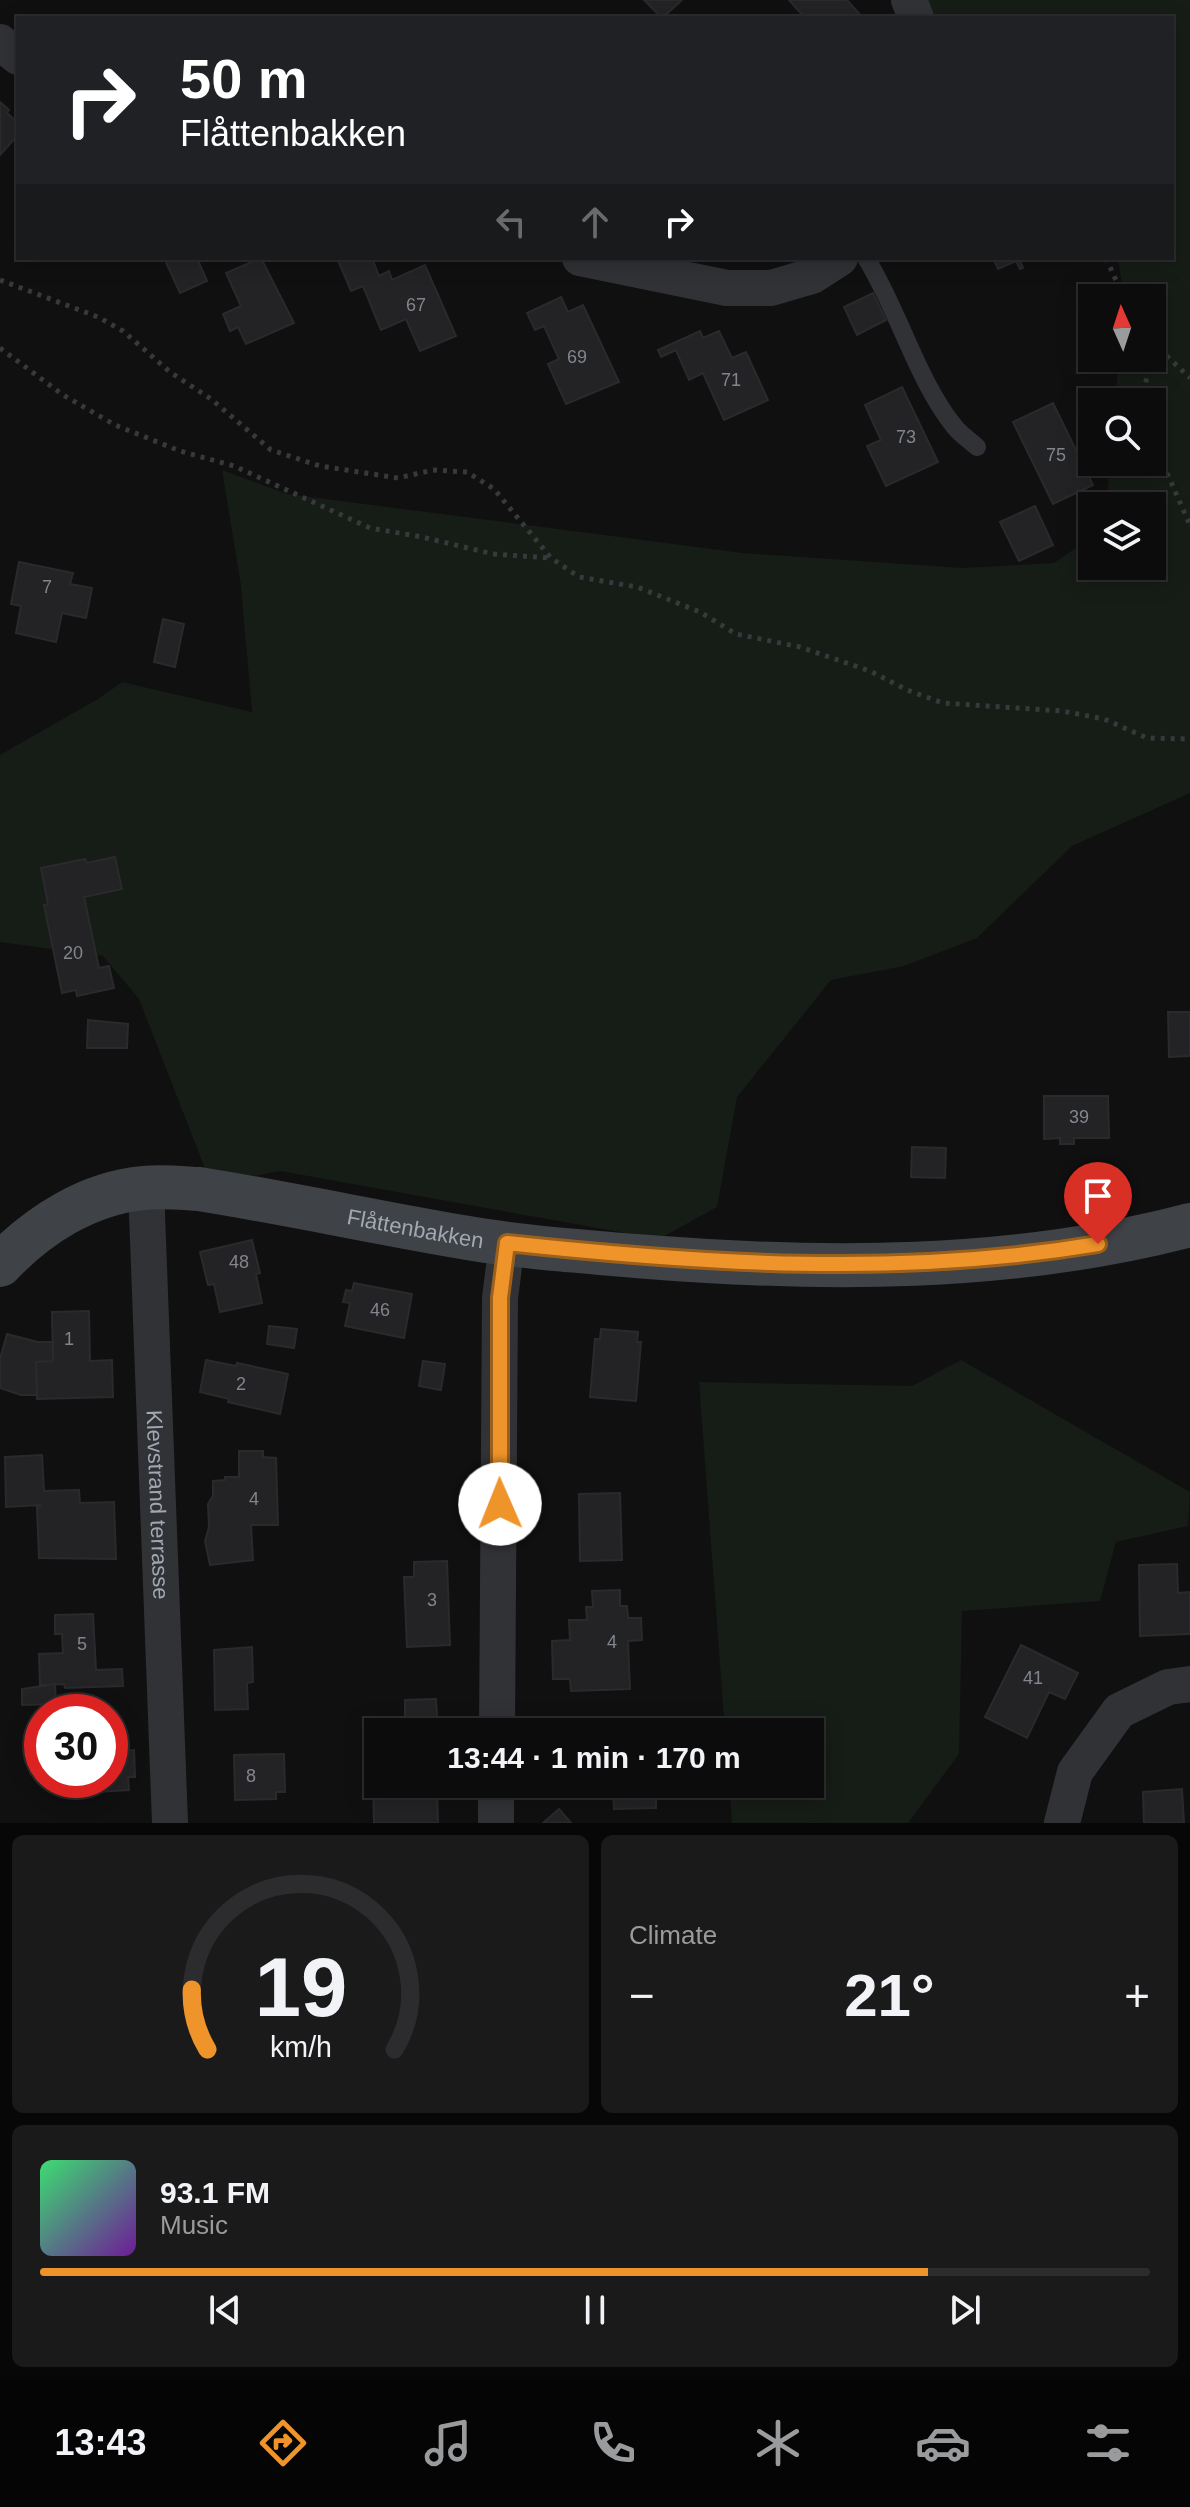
<!DOCTYPE html>
<meta charset="utf-8">
<style>
body{margin:0;font-family:Arial,sans-serif;background:#1a1a1b;color:#f1f3f6;height:100vh;display:flex;flex-direction:column;font-size:30px;white-space:nowrap}
*{box-sizing:border-box;margin:0}
p{font-size:26px;color:#9a9b9d}
.icon{flex:none;width:44px;height:44px;fill:none;stroke:currentColor;stroke-width:2;stroke-linecap:round;stroke-linejoin:round}
.map{position:relative;height:1823px;overflow:hidden}
.panel{display:flex;flex-direction:column;gap:12px;padding:12px;background:#070707;flex:1}
.panel>*{flex:none}
.banner{position:absolute;left:16px;top:16px;width:1158px;height:244px;border-radius:0px;box-shadow:0 4px 20px #0003,0 0 0 2px #2c2c2e;background:#202124;color:#fff;overflow:hidden}
.needle{width:52px;rotate:357deg}
.buttons{position:absolute;left:1078px;top:284px;display:grid;gap:16px}
.buttons a{display:grid;place-items:center;width:88px;height:88px;border-radius:0px;background:#0c0c0d;box-shadow:0 4px 20px #0003,0 0 0 2px #2c2c2e;font-size:40px}
.speed{position:absolute;left:24px;top:1694px;display:flex;gap:16px;font-size:40px;font-weight:700;text-align:center}
.speed>*{display:grid;place-content:center;width:104px;height:104px;border-radius:50%;background:#0c0c0d;box-shadow:0 4px 20px #0003,0 0 0 2px #2c2c2e;line-height:1}
.speed .limit{border:12px solid #d22;background:#fff;color:#111}
.pin{position:absolute;display:grid;place-items:center;width:68px;height:68px;color:#fff;margin:-82px -34px;border-radius:50% 50% 50% 0;rotate:-45deg;box-shadow:0 0 8px #0007}
.pin .icon{rotate:45deg}
.me{position:absolute;width:88px;margin:-44px;rotate:359deg;stroke-linejoin:round;filter:drop-shadow(0 0 6px #0008)}
.turn{display:flex;align-items:center;gap:28px;height:168px;padding:0 32px;font-size:36px}
.turn .icon{width:104px;height:104px;stroke-width:2.5}
.turn b{display:block;font-size:56px;line-height:68px}
.lanes{display:flex;align-items:center;height:76px;padding:0 32px;background:#0003;justify-content:center;gap:40px;direction:ltr}
.lanes .off{opacity:.35}
.big{font-size:60px;font-weight:600;line-height:1.1}
.panel .card{flex:1;display:flex;flex-direction:column;justify-content:center;gap:12px;min-width:0;padding:0 28px;border-radius:12px;background:#1a1a1b}
.panel .dial{align-items:center;gap:0}
.dial svg{height:208px;overflow:visible;fill:none;stroke:#2c2c2e;stroke-width:7;stroke-linecap:round;text-anchor:middle}
.dial text{fill:#f1f3f6;stroke:none}
.song{display:flex;align-items:center;gap:24px}
.cover{width:96px;height:96px;border-radius:12px;background:linear-gradient(135deg,hsl(140 70% 55%),hsl(280 70% 35%))}
.played{height:8px;border-radius:4px;background:linear-gradient(90deg,#ef942a 80%,#2c2c2e 80%)}
.keys{display:flex;justify-content:space-around;direction:ltr}
.heat{display:flex;justify-content:space-between;align-items:center;font-size:44px;direction:ltr}
.panel .tiles{flex:1;display:grid;gap:12px;grid-template-columns:1fr 1fr}
.card:last-child{grid-column:span 2}
.trip{position:absolute;left:364px;top:1718px;width:460px;height:80px;border-radius:0px;background:#0c0c0d;box-shadow:0 4px 20px #0003,0 0 0 2px #2c2c2e;font-weight:600;line-height:80px;text-align:center}
.menu{display:flex;height:128px;justify-content:space-around;align-items:center;background:#050505;color:#9a9b9d}
.menu .icon{width:56px;height:56px}
.menu .selected{color:#ef942a}
.menu b{font-size:36px;color:#f1f3f6}
.map>svg:first-child{display:block}
.green{fill:#161c16}
.building{fill:#232325;stroke:#2a2a2d;stroke-width:2}
.lines{fill:none;stroke-linecap:round;stroke-linejoin:round}
.path{stroke:#37393d;stroke-width:5;stroke-dasharray:4 6;stroke-linecap:butt}
.lane{stroke:#313236;stroke-width:18}
.street{stroke:#313236;stroke-width:36}
.secondary{stroke:#3f4246;stroke-width:44}
.route-casing{stroke:#9b601b;stroke-width:20}
.route{stroke:#ef942a;stroke-width:14}
.labels{text-anchor:middle;stroke-width:8;stroke-linejoin:round;paint-order:stroke}
.number-label{font-size:18px;fill:#81868e}
.street-label{font-size:22px;fill:#a1a8b2;stroke:#0b0b0c}
</style>
<div class="map">
<svg width="1190" height="1823" viewBox="0 0 1190 1823">
<rect width="100%" height="100%" fill="#101011"/>
<path class="green" d="M 895,0 L 1190,0 L 1190,793 L 1072,846 L 977,938 L 904,966 L 831,980 L 737,1097 L 717,1207 L 659,1239 L 280,1171 L 211,1184 L 139,999 L 103,956 L 0,942 L 0,755 L 98,699 L 122,682 L 252,712 L 241,586 L 222,470 L 287,494 L 743,553 L 962,568 L 1054,563 L 1087,540 L 1092,529 L 1092,566 L 1152,566 L 1152,506 L 1103,506 L 1107,498 L 1110,462 L 1152,462 L 1152,402 L 1115,402 L 1119,358 L 1152,358 L 1152,298 L 1124,298 L 1118,258 L 1172,258 L 1172,18 L 923,18 Z
M 961,1360 L 1190,1492 L 1188,1526 L 1116,1542 L 1100,1601 L 962,1611 L 959,1754 L 908,1823 L 732,1823 L 729,1784 L 810,1784 L 810,1732 L 725,1732 L 699,1382 L 912,1386 Z"/>
<path class="building" d="M 644,0 L 682,0 L 662,18 Z
M 789,0 L 847,0 L 863,18 L 805,18 Z
M 0,102 L 9,110 L 7,113 L 18,123 L 18,135 L 0,155 Z
M 164,258 L 197,258 L 207,281 L 180,293 Z
M 261,258 L 294,323 L 246,344 L 238,327 L 230,331 L 223,314 L 241,306 L 226,273 Z
M 337,258 L 372,258 L 379,276 L 389,271 L 392,280 L 425,265 L 456,336 L 420,351 L 406,319 L 381,330 L 363,286 L 351,291 Z
M 993,258 L 1022,258 L 1019,259 L 1023,268 L 1020,269 L 1016,261 L 998,269 Z
M 873,293 L 886,320 L 857,335 L 844,307 Z
M 561,297 L 568,312 L 583,305 L 619,382 L 566,404 L 548,364 L 559,359 L 544,326 L 535,330 L 527,313 Z
M 700,331 L 703,338 L 719,331 L 732,358 L 746,352 L 768,400 L 724,420 L 703,373 L 689,380 L 676,350 L 661,357 L 658,350 Z
M 902,387 L 938,462 L 886,486 L 867,446 L 881,440 L 865,405 Z
M 1053,403 L 1093,485 L 1053,504 L 1013,422 Z
M 1035,506 L 1053,545 L 1019,561 L 1000,522 Z
M 19,562 L 73,573 L 70,584 L 92,588 L 86,618 L 62,613 L 56,642 L 16,633 L 21,606 L 11,604 Z
M 163,619 L 184,624 L 175,667 L 154,662 Z
M 115,857 L 122,889 L 84,897 L 99,968 L 109,966 L 114,988 L 77,996 L 76,990 L 62,993 L 44,905 L 48,904 L 41,868 L 85,859 L 87,863 Z
M 1168,1012 L 1190,1012 L 1190,1056 L 1169,1057 Z
M 88,1020 L 128,1024 L 127,1048 L 87,1048 Z
M 1044,1096 L 1108,1096 L 1109,1138 L 1074,1138 L 1074,1144 L 1060,1144 L 1060,1138 L 1044,1139 Z
M 912,1147 L 946,1148 L 945,1178 L 911,1177 Z
M 252,1240 L 260,1273 L 256,1274 L 262,1303 L 220,1312 L 214,1284 L 208,1285 L 200,1252 Z
M 354,1283 L 412,1294 L 404,1338 L 345,1326 L 350,1303 L 343,1302 L 346,1290 L 352,1291 Z
M 89,1311 L 90,1361 L 112,1360 L 113,1397 L 37,1399 L 36,1362 L 53,1361 L 52,1312 Z
M 269,1326 L 297,1329 L 294,1348 L 267,1344 Z
M 601,1329 L 638,1332 L 637,1342 L 641,1342 L 636,1401 L 590,1397 L 595,1339 L 600,1339 Z
M 7,1334 L 38,1342 L 53,1342 L 53,1361 L 36,1362 L 37,1395 L 21,1395 L 0,1388 L 0,1359 Z
M 206,1360 L 236,1366 L 237,1363 L 288,1374 L 280,1414 L 228,1402 L 229,1399 L 200,1392 Z
M 423,1361 L 445,1364 L 441,1390 L 419,1386 Z
M 239,1451 L 263,1451 L 263,1457 L 276,1458 L 278,1525 L 251,1525 L 253,1560 L 210,1565 L 205,1541 L 209,1527 L 208,1504 L 213,1496 L 213,1481 L 225,1480 L 225,1477 L 239,1477 Z
M 42,1455 L 44,1491 L 79,1490 L 80,1503 L 114,1502 L 116,1559 L 39,1558 L 37,1507 L 41,1505 L 6,1507 L 5,1457 Z
M 620,1493 L 622,1560 L 580,1561 L 579,1494 Z
M 447,1561 L 450,1645 L 407,1647 L 404,1577 L 414,1577 L 414,1562 Z
M 1177,1564 L 1178,1593 L 1190,1592 L 1190,1634 L 1140,1636 L 1139,1565 Z
M 620,1590 L 620,1606 L 627,1606 L 628,1618 L 641,1618 L 642,1640 L 628,1641 L 630,1689 L 571,1691 L 570,1679 L 553,1679 L 552,1641 L 570,1640 L 569,1620 L 587,1620 L 586,1607 L 593,1607 L 592,1591 Z
M 93,1614 L 96,1670 L 122,1669 L 123,1686 L 65,1688 L 64,1684 L 40,1685 L 39,1654 L 63,1653 L 62,1634 L 55,1634 L 55,1615 Z
M 1021,1645 L 1078,1673 L 1065,1699 L 1049,1692 L 1027,1738 L 985,1717 Z
M 252,1647 L 253,1682 L 247,1683 L 248,1709 L 215,1710 L 214,1650 Z
M 55,1684 L 56,1704 L 22,1705 L 22,1689 Z
M 436,1699 L 437,1716 L 432,1732 L 405,1732 L 405,1700 Z
M 124,1734 L 125,1751 L 134,1750 L 135,1777 L 128,1777 L 129,1790 L 64,1794 L 64,1780 L 110,1780 L 110,1735 Z
M 372,1734 L 378,1734 L 378,1784 L 414,1784 L 414,1789 L 437,1788 L 438,1823 L 374,1823 Z
M 284,1754 L 285,1792 L 276,1792 L 276,1799 L 235,1800 L 234,1755 Z
M 613,1784 L 656,1784 L 656,1808 L 614,1809 Z
M 1182,1789 L 1184,1823 L 1144,1823 L 1143,1792 Z
M 559,1809 L 571,1823 L 543,1823 Z"/>
<g class="lines">
<path class="path" d="M 1106,258 L 1124,298
M 0,280 L 98,317 L 123,331 L 170,372 L 211,399 L 271,450 L 320,466 L 398,478 L 433,470 L 467,472 L 494,489 L 551,558 L 579,577 L 637,587 L 700,612 L 736,634 L 800,647 L 870,671 L 907,690 L 943,703 L 1062,711 L 1104,719 L 1147,738 L 1190,739
M 1152,342 L 1190,378
M 0,348 L 63,395 L 115,425 L 180,451 L 234,466 L 370,528 L 422,537 L 493,554 L 550,558
M 1148,402 L 1145,387 L 1150,358
M 1152,426 L 1155,446 L 1190,525"/>
<path class="lane" d="M 866,258 C 898,309 917,380 954,426 C 960,434 969,440 977,447"/>
<g class="street">
<path d="M 909,0 L 916,18"/>
<path d="M 0,42 L 18,57"/>
<path d="M 580,258 L 727,288 L 771,288 L 812,276 L 840,258"/>
<path id="s1" d="M 146,1187 L 170,1823"/>
<path d="M 497,1732 L 500,1298 L 507,1243"/>
<path d="M 496,1823 L 496,1784"/>
<path d="M 1062,1823 L 1075,1772 L 1119,1711 L 1168,1687 L 1190,1684"/>
</g>
<path class="secondary" id="s2" d="M 0,1265 C 38,1225 88,1193 144,1188 C 162,1186 181,1188 199,1189 C 287,1203 374,1222 462,1237 C 519,1247 578,1251 636,1256 C 820,1271 1011,1272 1190,1225"/>
</g>
<g class="lines">
<g class="route-casing">
<path id="route" d="M 500,1504 L 500,1298 L 507,1243 C 703,1264 902,1277 1098,1244"/>
</g>
<use href="#route" class="route"/>
</g>
<g class="labels">
<g class="number-label">
<text x="416" y="311">67</text>
<text x="577" y="363">69</text>
<text x="731" y="386">71</text>
<text x="906" y="443">73</text>
<text x="1056" y="461">75</text>
<text x="47" y="593">7</text>
<text x="73" y="959">20</text>
<text x="1079" y="1123">39</text>
<text x="239" y="1268">48</text>
<text x="380" y="1316">46</text>
<text x="69" y="1345">1</text>
<text x="241" y="1390">2</text>
<text x="254" y="1505">4</text>
<text x="432" y="1606">3</text>
<text x="612" y="1648">4</text>
<text x="82" y="1650">5</text>
<text x="1033" y="1684">41</text>
<text x="251" y="1782">8</text>
</g>
<g class="street-label">
<text dy="8" stroke="none"><textPath href="#s2" startOffset="442">Flåttenbakken</textPath></text>
<text dy="8" stroke="none"><textPath href="#s1" startOffset="318">Klevstrand terrasse</textPath></text>
</g>
</g>
</svg>
<div class="buttons">
<a><svg class="needle" viewBox="-14 -14 28 28"><path d="M0-13l5 13h-10z" fill="#e53935"/><path d="M0 13l5-13h-10z" fill="#9a9b9d"/></svg></a>
<a><svg class="icon" aria-label="search" viewBox="0 0 24 24"><circle cx="10" cy="10" r="6"/><path d="M15 15l6 6"/></svg></a>
<a><svg class="icon" aria-label="layers" viewBox="0 0 24 24"><path d="M12 4l9 5-9 5-9-5zM3 14l9 5 9-5"/></svg></a>
</div>
<div class="speed"><div class="limit">30</div></div>
<div class="pin" style="left:1098px;top:1244px;background:#d93025"><svg class="icon" aria-label="arrive" viewBox="0 0 24 24"><path d="M6 21V4h12l-3 4 3 4H6"/></svg></div>
<svg class="me" style="left:500px;top:1504px" viewBox="-20 -20 40 40"><circle r="19" fill="#fff"/><path d="M0-13L10 11 0 6-10 11z" fill="#ef942a"/></svg>
<div class="trip">13:44 · 1 min · 170 m</div>
<div class="banner">
<div class="turn"><svg class="icon" aria-label="right" viewBox="0 0 24 24"><path d="M7 20v-9h11M14 6l5 5-5 5"/></svg><div><b>50 m</b>Flåttenbakken</div></div>
<div class="lanes"><svg class="icon off" aria-label="left" viewBox="0 0 24 24"><path d="M17 20v-9H6M10 6l-5 5 5 5"/></svg><svg class="icon off" aria-label="ahead" viewBox="0 0 24 24"><path d="M12 20V5M6 11l6-6 6 6"/></svg><svg class="icon" aria-label="right" viewBox="0 0 24 24"><path d="M7 20v-9h11M14 6l5 5-5 5"/></svg></div>
</div>
</div>
<section class="panel">
<div class="tiles">
<div class="card dial"><svg viewBox="0 0 100 80">
<path d="M14 69A42 42 0 1 1 86 69"/>
<path d="M14 69A42 42 0 0 1 8 46" stroke="#ef942a"/>
<text x="50" y="56" font-size="32" font-weight="700">19</text>
<text x="50" y="72" font-size="11">km/h</text>
</svg></div>
<div class="card"><p>Climate</p>
<div class="heat"><a>−</a><b class="big">21°</b><a>+</a></div>
</div>
<div class="card">
<div class="song"><i class="cover"></i><div><b>93.1 FM</b><p>Music</p></div></div>
<div class="played"></div>
<div class="keys"><svg class="icon" aria-label="previous" viewBox="0 0 24 24"><path d="M18 5L8 12l10 7zM5 5v14"/></svg><svg class="icon" aria-label="pause" viewBox="0 0 24 24"><path d="M8 5v14M16 5v14"/></svg><svg class="icon" aria-label="next" viewBox="0 0 24 24"><path d="M6 5l10 7-10 7zM19 5v14"/></svg></div>
</div>
</div>
</section>
<nav class="menu">
<b>13:43</b>
<svg class="icon selected" aria-label="directions" viewBox="0 0 24 24"><path d="M12 3l9 9-9 9-9-9zM9 14v-3h6M13 9l2 2-2 2"/></svg>
<svg class="icon" aria-label="music" viewBox="0 0 24 24"><path d="M9 18V5l10-2v13"/><circle cx="6" cy="18" r="3"/><circle cx="16" cy="16" r="3"/></svg>
<svg class="icon" aria-label="phone" viewBox="0 0 24 24"><path d="M5 4h4l2 5-3 2q2 4 5 5l2-3 5 2v4C11 20 4 13 5 4z"/></svg>
<svg class="icon" aria-label="climate" viewBox="0 0 24 24"><path d="M12 3v18M4 7l16 10M4 17L20 7"/></svg>
<svg class="icon" aria-label="car" viewBox="0 0 24 24"><path d="M5 17H2v-5l4-1 3-4h7l3 4 3 1v5h-3M9 17h6M6 11h13"/><circle cx="7" cy="17" r="2"/><circle cx="17" cy="17" r="2"/></svg>
<svg class="icon" aria-label="filters" viewBox="0 0 24 24"><path d="M4 7h16M4 17h16"/><circle cx="9" cy="7" r="2"/><circle cx="15" cy="17" r="2"/></svg>
</nav>
